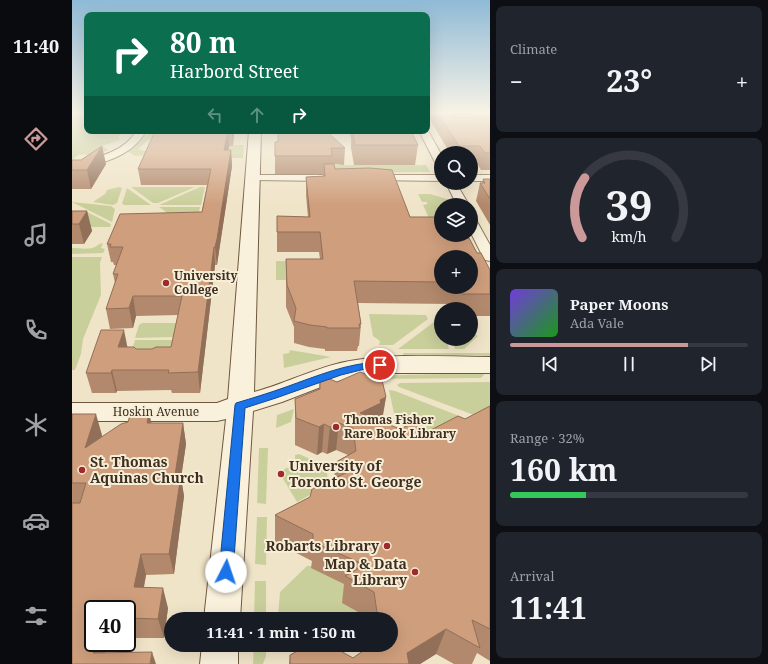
<!DOCTYPE html>
<meta charset="utf-8">
<style>
body{margin:0;font-family:"Noto Serif",serif;background:#20242c;color:#f1f3f6;height:100vh;display:flex;flex-direction:column;font-size:15px;white-space:nowrap}
*{box-sizing:border-box;margin:0}
p{font-size:13px;color:#9ea1a6}
.icon{flex:none;width:22px;height:22px;fill:none;stroke:currentColor;stroke-width:2;stroke-linecap:round;stroke-linejoin:round}
.map{position:relative;flex:1;overflow:hidden}
.side{display:flex;flex-direction:column;gap:6px;padding:6px;background:#0d0f14;width:278px}
.side>*{flex:none}
.top-card{position:absolute;left:12px;top:12px;width:346px;height:122px;border-radius:8px;box-shadow:0 4px 16px #0002;background:#0b6e4f;color:#fff;overflow:hidden}
.controls{position:absolute;left:362px;top:146px;display:grid;gap:8px}
.controls a{display:grid;place-items:center;width:44px;height:44px;border-radius:50%;background:#171b24;box-shadow:0 4px 16px #0002;font-size:20px}
.speed{position:absolute;left:12px;top:600px;display:flex;gap:8px;font-size:20px;font-weight:700;text-align:center}
.speed>*{display:grid;place-content:center;width:52px;height:52px;border-radius:50%;background:#171b24;box-shadow:0 4px 16px #0002;line-height:1}
.speed .limit{border:2px solid #111;border-radius:6px;background:#fff;color:#111}
.pin{position:absolute;display:grid;place-items:center;width:34px;height:34px;color:#fff;margin:-17px;border:2px solid #fff;border-radius:50%;box-shadow:0 1px 4px #0007}
.me{position:absolute;width:44px;margin:-22px;rotate:4deg;stroke-linejoin:round;filter:drop-shadow(0 0 3px #0008)}
.turn{display:flex;align-items:center;gap:14px;height:84px;padding:0 20px;font-size:18px}
.turn .icon{width:52px;height:52px;stroke-width:2.5}
.turn b{display:block;font-size:28px;line-height:34px}
.lanes{display:flex;align-items:center;height:38px;padding:0 20px;background:#0003;justify-content:center;gap:20px;direction:ltr}
.lanes .off{opacity:.35}
.big{font-size:30px;font-weight:700;line-height:1.1}
.side .card{flex:1;display:flex;flex-direction:column;justify-content:center;gap:6px;min-width:0;padding:0 14px;border-radius:8px;background:#20242c}
.side .dial{align-items:center;gap:0}
.dial svg{height:104px;overflow:visible;fill:none;stroke:#363941;stroke-width:7;stroke-linecap:round;text-anchor:middle}
.dial text{fill:#f1f3f6;stroke:none}
.song{display:flex;align-items:center;gap:12px}
.cover{width:48px;height:48px;border-radius:6px;background:linear-gradient(135deg,hsl(260 70% 55%),hsl(120 70% 35%))}
.played{height:4px;border-radius:2px;background:linear-gradient(90deg,#cc999b 75%,#363941 75%)}
.keys{display:flex;justify-content:space-around;direction:ltr}
.heat{display:flex;justify-content:space-between;align-items:center;font-size:22px;direction:ltr}
.charge{height:6px;border-radius:3px;background:linear-gradient(90deg,#34c759 32%,#363941 0)}
.trip{position:absolute;left:92px;top:612px;width:234px;height:40px;border-radius:20px;background:#171b24;box-shadow:0 4px 16px #0002;font-weight:700;line-height:40px;text-align:center}
main{display:flex;flex:1;min-height:0}
.menu{display:flex;flex-direction:column;width:72px;justify-content:space-around;align-items:center;background:#090b0e;color:#9ea1a6}
.menu .icon{width:28px;height:28px}
.menu .current{color:#cc999b}
.menu b{font-size:18px;color:#f1f3f6}
.map>svg:first-child{display:block}
.green{fill:#c9cf9b}
.lines{fill:none;stroke-linecap:round;stroke-linejoin:round}
.street-casing{stroke:#8d765c;stroke-width:2}
.secondary-casing{stroke:#6f573f;stroke-width:2}
.street{fill:#faf1dc;fill-rule:evenodd}
.secondary{fill:#faf1dc;fill-rule:evenodd}
.wall{fill:#b2896c;fill-rule:evenodd}
.shaded-wall{fill:#916f58}
.building{fill:#cf9f7d;stroke:#916f58}
.route{fill:#1a73e8;stroke:#114b97}
.poi-dot{fill:#9e2a2b;stroke:#f7eed8;stroke-width:1.5}
.labels{text-anchor:middle;stroke-width:4;stroke-linejoin:round;paint-order:stroke}
.poi-label{font-size:12px;font-weight:bold;fill:#3d2e20;stroke:#f7eed8;text-anchor:start}
.street-label{font-size:12px;fill:#3d2e20;stroke:#f7eed8}
.near-poi-label{font-size:14px;font-weight:bold;fill:#3d2e20;stroke:#f7eed8;text-anchor:start}
</style>
<main>
<nav class="menu">
<b>11:40</b>
<svg class="icon current" aria-label="directions" viewBox="0 0 24 24"><path d="M12 3l9 9-9 9-9-9zM9 14v-3h6M13 9l2 2-2 2"/></svg>
<svg class="icon" aria-label="music" viewBox="0 0 24 24"><path d="M9 18V5l10-2v13"/><circle cx="6" cy="18" r="3"/><circle cx="16" cy="16" r="3"/></svg>
<svg class="icon" aria-label="phone" viewBox="0 0 24 24"><path d="M5 4h4l2 5-3 2q2 4 5 5l2-3 5 2v4C11 20 4 13 5 4z"/></svg>
<svg class="icon" aria-label="climate" viewBox="0 0 24 24"><path d="M12 3v18M4 7l16 10M4 17L20 7"/></svg>
<svg class="icon" aria-label="car" viewBox="0 0 24 24"><path d="M5 17H2v-5l4-1 3-4h7l3 4 3 1v5h-3M9 17h6M6 11h13"/><circle cx="7" cy="17" r="2"/><circle cx="17" cy="17" r="2"/></svg>
<svg class="icon" aria-label="filters" viewBox="0 0 24 24"><path d="M4 7h16M4 17h16"/><circle cx="9" cy="7" r="2"/><circle cx="15" cy="17" r="2"/></svg>
</nav>
<div class="map">
<svg width="418" height="664" viewBox="0 0 418 664">
<rect width="100%" height="100%" fill="#f0e4c8"/>
<path class="green" d="M 0,112 L 15,112 L 15,131 L 49,131 L 50,134 L 46,136 L 48,140 L 30,146 L 37,150 C 33,151 29,153 25,154 C 15,157 7,150 0,161 Z
M 76,134 L 87,134 L 75,141 L 66,149 L 76,152 L 76,155 L 63,156 L 55,151 C 62,147 69,136 76,134 Z
M 161,145 L 172,145 L 171,158 L 154,158 L 145,146 Z
M 258,165 L 354,165 L 358,172 L 260,173 Z
M 47,187 L 50,188 L 45,203 L 41,205 L 21,202 L 33,194 L 35,190 Z
M 59,187 L 123,187 L 86,203 L 81,203 Z
M 128,187 L 133,187 L 129,205 L 87,205 Z
M 55,188 L 79,205 L 53,205 L 50,204 Z
M 346,194 L 358,194 L 378,200 L 381,205 L 369,205 L 369,217 L 357,218 L 351,205 L 355,204 L 355,202 L 350,202 Z
M 0,202 L 39,206 L 43,209 L 40,222 Z
M 87,207 L 128,207 L 125,222 L 110,223 Z
M 13,211 L 39,224 L 38,227 L 0,227 L 0,220 Z
M 31,243 L 29,248 L 33,249 L 31,253 L 0,254 L 0,248 C 9,248 21,251 27,244 Z
M 0,257 L 30,257 L 28,263 L 29,295 L 11,339 L 9,354 L 3,370 L 0,370 Z
M 204,261 L 248,262 L 250,280 L 204,280 Z
M 297,314 L 354,315 L 356,319 L 321,345 L 307,345 L 308,341 L 301,336 Z
M 362,322 L 368,322 L 369,339 L 374,339 L 377,349 L 326,349 Z
M 70,323 L 104,323 L 105,325 L 103,336 L 101,337 L 63,338 L 67,325 Z
M 399,331 L 406,336 L 392,349 L 383,349 L 379,339 L 399,339 Z
M 63,340 L 101,340 L 102,341 L 99,358 L 57,359 Z
M 218,350 L 259,357 L 212,368 L 211,354 L 217,353 Z
M 331,353 L 418,353 L 418,357 L 332,356 Z
M 411,373 L 412,375 L 409,378 L 302,379 L 291,376 Z
M 418,382 L 418,421 L 327,387 L 325,385 L 328,383 Z
M 317,390 L 323,391 L 418,428 L 349,459 L 326,432 Z
M 222,409 L 219,422 L 204,428 L 205,415 Z
M 187,448 L 196,448 L 194,504 L 185,503 Z
M 227,454 L 254,466 L 256,480 L 273,471 L 272,477 L 225,502 L 207,472 L 223,464 L 223,455 Z
M 185,517 L 195,517 L 194,565 L 183,564 Z
M 235,566 L 239,566 L 294,595 L 297,618 L 211,619 L 206,616 L 208,592 Z
M 183,581 L 194,581 L 194,619 L 182,619 Z
M 182,645 L 194,645 L 194,656 L 191,664 L 181,664 Z"/>
<g class="lines">
<g class="street-casing">
<path id="street" d="M 355,129 L 369,154 L 369,167 L 364,164 L 347,131 L 355,131 Z
M 64,131 L 74,131 C 59,158 28,164 0,169 L 0,163 C 23,158 52,153 64,131 Z
M 180,175 L 255,175 L 260,178 L 255,181 L 176,180 L 175,178 Z
M 303,175 L 369,175 L 369,181 L 299,180 L 298,178 Z
M 399,175 L 418,175 L 418,181 L 399,181 Z
M 374,183 L 384,183 L 397,205 L 385,205 Z
M 399,217 L 403,218 L 418,245 L 418,261 L 413,260 L 411,257 L 399,233 Z"/>
</g>
<g class="secondary-casing">
<path id="secondary" d="M 177,131 L 189,131 L 182,392 C 216,383 248,365 284,360 C 327,353 374,357 418,357 L 418,373 L 308,373 L 283,376 L 254,385 L 210,402 L 181,411 L 168,619 L 132,619 L 154,419 L 145,421 L 0,421 L 0,403 L 145,403 L 156,399 Z
M 130,645 L 166,645 L 166,664 L 128,664 Z"/>
</g>
<use href="#street" class="street"/>
<use href="#secondary" class="secondary"/>
</g>
<path class="wall" d="M 355,112 L 418,112 L 418,170 L 409,170 L 404,162 L 399,162 L 399,153 L 378,153 L 355,115 Z
M 83,131 L 162,131 L 161,146 L 157,146 L 156,150 L 159,150 L 160,166 L 146,257 L 145,265 L 143,265 L 128,393 L 100,393 L 99,390 L 45,391 L 44,393 L 20,393 L 14,373 L 55,347 L 64,349 L 80,349 L 99,347 L 106,315 L 64,316 L 61,328 L 38,329 L 34,309 L 43,283 L 41,274 L 44,265 L 42,265 L 41,262 L 39,262 L 35,244 L 130,212 L 135,185 L 69,185 L 66,169 Z
M 277,131 L 339,131 L 346,145 L 343,165 L 282,165 L 279,148 L 279,138 Z
M 203,142 L 273,148 L 272,165 L 262,164 L 263,169 L 338,217 L 393,238 L 418,270 L 418,316 L 399,316 L 399,309 L 382,309 L 380,304 L 286,303 L 289,324 L 287,346 L 286,346 L 285,351 L 253,351 L 253,349 L 237,347 L 222,343 L 222,327 L 214,307 L 214,259 L 248,259 L 247,252 L 205,252 L 205,216 L 236,217 L 234,195 L 234,177 L 251,176 L 251,174 L 203,174 ZM 369,257 L 399,287 L 369,287 Z
M 0,160 L 34,164 L 19,189 L 0,189 Z
M 411,179 L 418,179 L 418,225 L 404,201 L 408,183 L 410,183 Z
M 0,211 L 15,211 L 20,231 L 12,244 L 0,244 Z
M 248,375 L 265,382 L 314,397 L 310,422 L 328,429 L 353,433 L 393,419 L 418,406 L 418,661 L 405,653 L 400,664 L 382,664 L 364,654 L 348,664 L 217,664 L 218,655 L 281,658 L 319,645 L 319,619 L 297,619 L 297,618 L 270,603 L 272,584 L 239,568 L 240,561 L 203,542 L 203,515 L 238,497 L 262,479 L 264,462 L 276,455 L 264,450 L 255,454 L 250,452 L 245,455 L 223,445 L 223,399 L 247,389 Z
M 77,413 L 79,423 L 111,423 L 114,444 L 109,478 L 112,496 L 102,574 L 74,575 L 72,587 L 96,608 L 92,638 L 55,638 L 55,609 L 21,609 L 21,643 L 36,643 L 34,652 L 0,664 L 0,414 L 30,435 L 30,437 L 56,422 Z"/>
<path class="shaded-wall" d="M 382,112 L 384,112 L 382,126 L 378,115 Z
M 156,131 L 157,146 L 153,166 L 152,150 Z
M 160,131 L 162,131 L 161,146 Z
M 30,146 L 34,164 L 19,189 L 15,170 Z
M 159,150 L 160,166 L 145,265 L 143,247 Z
M 15,211 L 20,231 L 12,244 L 7,224 Z
M 142,247 L 143,265 L 128,393 L 126,372 Z
M 61,296 L 64,316 L 61,328 L 57,308 Z
M 52,330 L 56,350 L 46,347 Z
M 40,370 L 45,391 L 44,393 L 39,373 Z
M 314,397 L 309,424 L 288,413 L 308,400 Z
M 77,413 L 82,434 L 75,423 Z
M 24,414 L 30,435 L 20,469 L 13,448 Z
M 111,423 L 114,444 L 109,478 L 112,496 L 102,574 L 97,554 L 103,475 Z
M 267,423 L 264,450 L 255,454 L 258,427 Z
M 252,424 L 250,452 L 245,455 L 247,427 Z
M 69,554 L 74,575 L 68,607 L 62,587 Z
M 91,588 L 96,608 L 92,638 L 86,619 Z
M 374,629 L 364,654 L 348,664 L 332,664 L 335,653 Z
M 23,643 L 36,643 L 31,664 L 21,653 Z
M 80,652 L 84,664 L 78,664 Z"/>
<path class="building" d="M 365,112 L 382,112 L 378,115 L 381,118 L 418,119 L 418,153 L 413,153 L 408,146 L 387,146 Z
M 83,131 L 156,131 L 152,150 L 159,150 L 145,239 L 143,247 L 142,247 L 126,372 L 96,373 L 97,370 L 40,370 L 39,373 L 14,373 L 29,330 L 52,330 L 46,347 L 62,347 L 64,349 L 80,349 L 84,347 L 99,347 L 110,296 L 61,296 L 57,308 L 34,309 L 46,274 L 41,274 L 51,247 L 38,247 L 39,244 L 35,244 L 48,214 L 130,212 L 139,169 L 66,169 Z
M 206,131 L 254,131 L 273,148 L 259,148 L 260,156 L 203,156 L 203,142 L 206,142 Z
M 280,131 L 339,131 L 346,145 L 283,145 Z
M 30,146 L 15,170 L 0,170 L 0,160 L 9,160 Z
M 252,164 L 262,164 L 263,169 L 298,168 L 320,170 L 338,217 L 369,217 L 369,235 L 391,235 L 393,238 L 397,238 L 405,253 L 409,253 L 418,270 L 418,294 L 390,294 L 387,287 L 399,287 L 399,257 L 369,257 L 369,282 L 282,281 L 289,324 L 287,324 L 288,328 L 255,328 L 255,327 L 238,325 L 222,321 L 224,308 L 215,285 L 214,259 L 251,259 L 248,232 L 205,232 L 205,216 L 238,217 L 234,177 L 253,176 Z
M 411,179 L 418,179 L 418,199 L 408,183 L 413,183 Z
M 0,211 L 15,211 L 7,224 L 0,224 Z
M 288,372 L 310,380 L 314,397 L 308,400 L 309,403 L 288,413 L 328,429 L 349,420 L 353,433 L 386,416 L 393,419 L 418,406 L 418,629 L 400,620 L 408,648 L 374,629 L 335,653 L 337,664 L 218,664 L 218,655 L 237,645 L 258,645 L 281,658 L 299,645 L 319,645 L 319,619 L 306,619 L 302,592 L 273,576 L 293,565 L 241,542 L 241,534 L 203,515 L 238,497 L 240,489 L 278,471 L 264,462 L 284,451 L 281,428 L 267,423 L 258,427 L 252,424 L 247,427 L 224,418 L 223,399 L 248,389 L 248,375 L 265,382 Z
M 73,409 L 77,413 L 75,423 L 111,423 L 103,475 L 109,475 L 97,554 L 69,554 L 62,587 L 91,588 L 86,619 L 55,618 L 55,609 L 21,609 L 21,643 L 23,643 L 21,653 L 80,652 L 78,664 L 0,664 L 0,503 L 8,503 L 14,483 L 0,483 L 0,414 L 24,414 L 13,448 L 49,424 L 56,422 L 59,412 Z"/>
<linearGradient id="sky" x2="0" y2="1"><stop stop-color="#8fbad6"/><stop offset="0.55" stop-color="#f8f3e6"/><stop offset="1" stop-color="#f8f3e6" stop-opacity="0"/></linearGradient>
<rect width="418" height="205" fill="url(#sky)"/>
<path class="route" d="M 308,362 L 313,365 L 312,367 L 293,369 L 269,375 L 204,398 L 173,408 L 161,572 L 159,576 L 154,578 L 149,576 L 147,572 L 163,405 L 164,403 C 181,398 197,393 214,387 C 245,376 275,363 308,362 Z"/>
<g class="poi-dot">
<circle cx="94" cy="283" r="4"/>
<circle cx="264" cy="427" r="4"/>
<circle cx="10" cy="470" r="4"/>
<circle cx="209" cy="474" r="4"/>
<circle cx="315" cy="546" r="4"/>
<circle cx="343" cy="572" r="4"/>
</g>
<g class="labels">
<g class="poi-label">
<text x="102" y="280">University<tspan x="102" dy="14">College</tspan></text>
<text x="272" y="424">Thomas Fisher<tspan x="272" dy="14">Rare Book Library</tspan></text>
</g>
<g class="street-label">
<text x="84" y="416">Hoskin Avenue</text>
</g>
<g class="near-poi-label">
<text x="18" y="467">St. Thomas<tspan x="18" dy="16">Aquinas Church</tspan></text>
<text x="217" y="471">University of<tspan x="217" dy="16">Toronto St. George</tspan></text>
<text x="307" y="551" text-anchor="end">Robarts Library</text>
<text x="335" y="569" text-anchor="end">Map &amp; Data<tspan x="335" dy="16">Library</tspan></text>
</g>
</g>
</svg>
<div class="controls">
<a><svg class="icon" aria-label="search" viewBox="0 0 24 24"><circle cx="10" cy="10" r="6"/><path d="M15 15l6 6"/></svg></a>
<a><svg class="icon" aria-label="layers" viewBox="0 0 24 24"><path d="M12 4l9 5-9 5-9-5zM3 14l9 5 9-5"/></svg></a>
<a>+</a>
<a>−</a>
</div>
<div class="speed"><div class="limit">40</div></div>
<div class="pin" style="left:308px;top:365px;background:#d93025"><svg class="icon" aria-label="arrive" viewBox="0 0 24 24"><path d="M6 21V4h12l-3 4 3 4H6"/></svg></div>
<svg class="me" style="left:154px;top:572px" viewBox="-20 -20 40 40"><circle r="19" fill="#fff"/><path d="M0-13L10 11 0 6-10 11z" fill="#1a73e8"/></svg>
<div class="trip">11:41 · 1 min · 150 m</div>
<div class="top-card">
<div class="turn"><svg class="icon" aria-label="right" viewBox="0 0 24 24"><path d="M7 20v-9h11M14 6l5 5-5 5"/></svg><div><b>80 m</b>Harbord Street</div></div>
<div class="lanes"><svg class="icon off" aria-label="left" viewBox="0 0 24 24"><path d="M17 20v-9H6M10 6l-5 5 5 5"/></svg><svg class="icon off" aria-label="ahead" viewBox="0 0 24 24"><path d="M12 20V5M6 11l6-6 6 6"/></svg><svg class="icon" aria-label="right" viewBox="0 0 24 24"><path d="M7 20v-9h11M14 6l5 5-5 5"/></svg></div>
</div>
</div>
<section class="side">
<div class="card"><p>Climate</p>
<div class="heat"><a>−</a><b class="big">23°</b><a>+</a></div>
</div>
<div class="card dial"><svg viewBox="0 0 100 80">
<path d="M14 69A42 42 0 1 1 86 69"/>
<path d="M14 69A42 42 0 0 1 16 23" stroke="#cc999b"/>
<text x="50" y="56" font-size="32" font-weight="700">39</text>
<text x="50" y="72" font-size="11">km/h</text>
</svg></div>
<div class="card">
<div class="song"><i class="cover"></i><div><b>Paper Moons</b><p>Ada Vale</p></div></div>
<div class="played"></div>
<div class="keys"><svg class="icon" aria-label="previous" viewBox="0 0 24 24"><path d="M18 5L8 12l10 7zM5 5v14"/></svg><svg class="icon" aria-label="pause" viewBox="0 0 24 24"><path d="M8 5v14M16 5v14"/></svg><svg class="icon" aria-label="next" viewBox="0 0 24 24"><path d="M6 5l10 7-10 7zM19 5v14"/></svg></div>
</div>
<div class="card"><p>Range · 32%</p><b class="big">160 km</b><div class="charge"></div></div>
<div class="card"><p>Arrival</p><b class="big">11:41</b></div>
</section>
</main>
